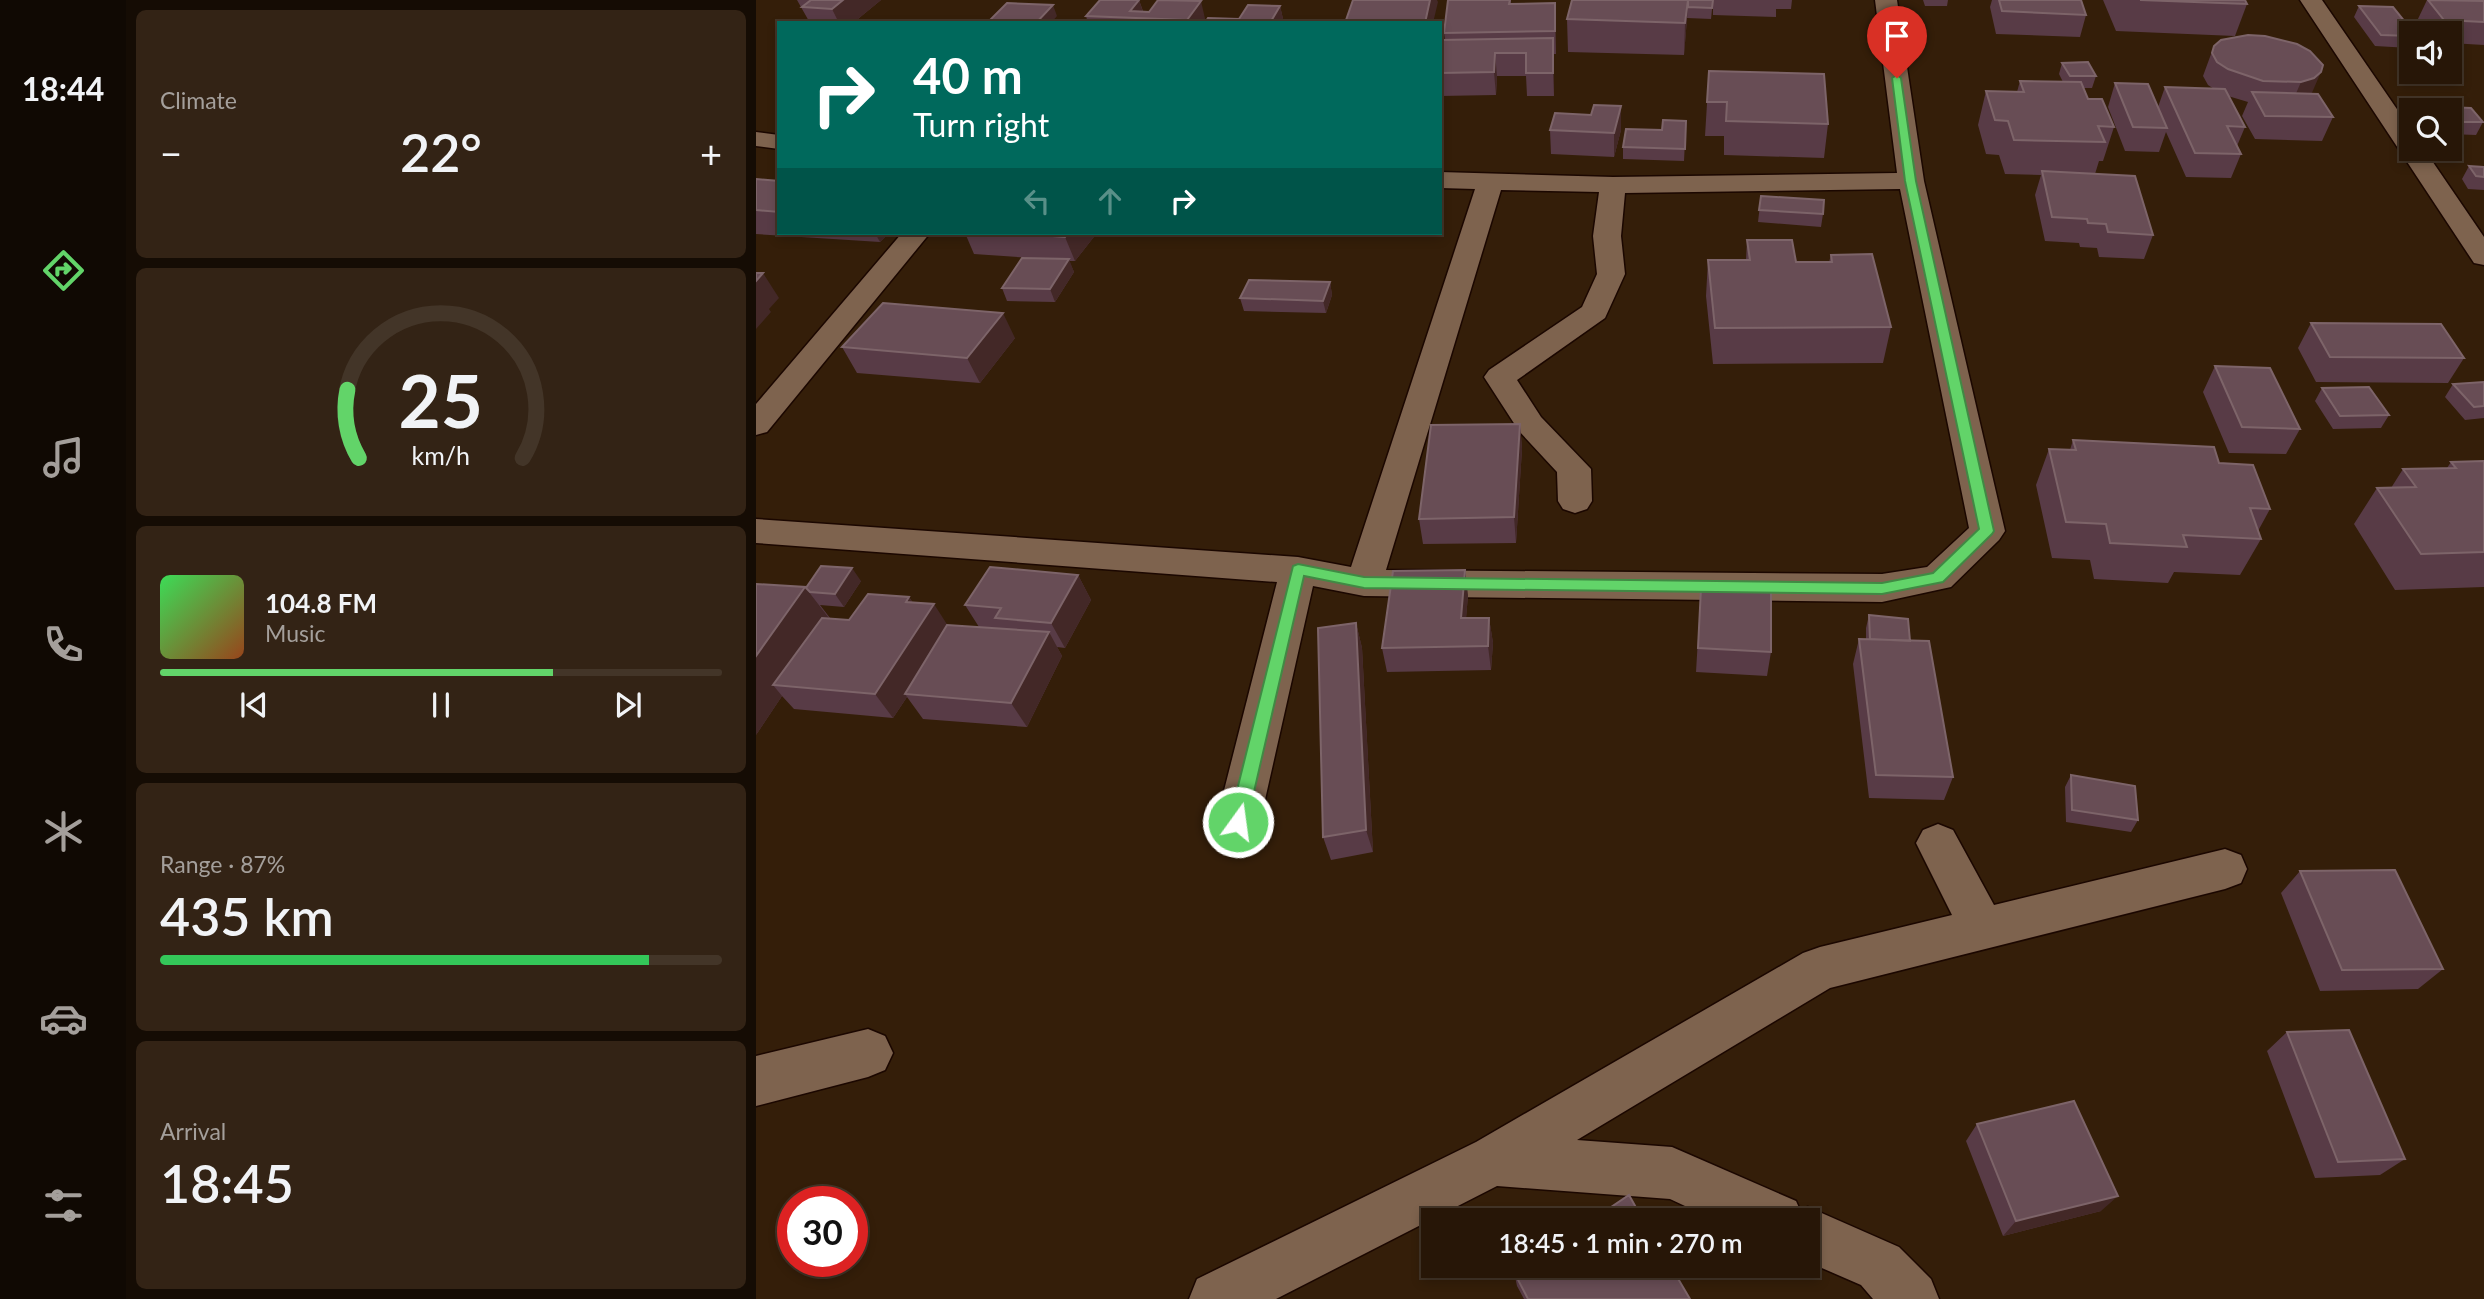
<!DOCTYPE html>
<meta charset="utf-8">
<style>
body{margin:0;font-family:Lato,sans-serif;background:#332315;color:#f1f3f6;height:100vh;display:flex;flex-direction:column;font-size:26px;white-space:nowrap}
*{box-sizing:border-box;margin:0}
p{font-size:23px;color:#a49f9b}
.icon{flex:none;width:38px;height:38px;fill:none;stroke:currentColor;stroke-width:2;stroke-linecap:round;stroke-linejoin:round}
.map{position:relative;flex:1;overflow:hidden}
.panel{display:flex;flex-direction:column;gap:10px;padding:10px;background:#150c04;width:630px}
.panel>*{flex:none}
.top-card{position:absolute;left:21px;top:21px;width:665px;height:214px;border-radius:0px;box-shadow:0 4px 10px #0003,0 0 0 2px #433528;background:#00695c;color:#fff;overflow:hidden}
.buttons{position:absolute;left:1643px;top:21px;display:grid;gap:14px}
.buttons a{display:grid;place-items:center;width:63px;height:63px;border-radius:0px;background:#271607;box-shadow:0 4px 10px #0003,0 0 0 2px #433528;font-size:35px}
.speed{position:absolute;left:21px;top:1186px;display:flex;gap:14px;font-size:35px;font-weight:700;text-align:center}
.speed>*{display:grid;place-content:center;width:91px;height:91px;border-radius:50%;background:#271607;box-shadow:0 4px 10px #0003,0 0 0 2px #433528;line-height:1}
.speed .limit{border:10px solid #d22;background:#fff;color:#111}
.pin{position:absolute;display:grid;place-items:center;width:60px;height:60px;color:#fff;margin:-72px -30px;border-radius:50% 50% 50% 0;rotate:-45deg;box-shadow:0 0 7px #0007}
.pin .icon{rotate:45deg}
.me{position:absolute;width:77px;margin:-38px;rotate:14deg;stroke-linejoin:round;filter:drop-shadow(0 0 5px #0008)}
.turn{display:flex;align-items:center;gap:24px;height:147px;padding:0 21px;font-size:32px}
.turn .icon{width:91px;height:91px;stroke-width:2.5}
.turn b{display:block;font-size:49px;line-height:60px}
.lanes{display:flex;align-items:center;height:66px;padding:0 21px;background:#0003;justify-content:center;gap:35px;direction:ltr}
.lanes .off{opacity:.35}
.big{font-size:52px;font-weight:600;line-height:1.1}
.panel .tile{flex:1;display:flex;flex-direction:column;justify-content:center;gap:10px;min-width:0;padding:0 24px;border-radius:10px;background:#332315}
.panel .dial{align-items:center;gap:0}
.dial svg{height:182px;overflow:visible;fill:none;stroke:#433528;stroke-width:7;stroke-linecap:round;text-anchor:middle}
.dial text{fill:#f1f3f6;stroke:none}
.song{display:flex;align-items:center;gap:21px}
.cover{width:84px;height:84px;border-radius:10px;background:linear-gradient(135deg,hsl(130 70% 55%),hsl(20 70% 35%))}
.played{height:7px;border-radius:4px;background:linear-gradient(90deg,#62d469 70%,#433528 70%)}
.keys{display:flex;justify-content:space-around;direction:ltr}
.heat{display:flex;justify-content:space-between;align-items:center;font-size:38px;direction:ltr}
.charge{height:10px;border-radius:5px;background:linear-gradient(90deg,#34c759 87%,#433528 0)}
.trip{position:absolute;left:665px;top:1208px;width:399px;height:70px;border-radius:0px;background:#271607;box-shadow:0 4px 10px #0003,0 0 0 2px #433528;font-weight:600;line-height:70px;text-align:center}
main{display:flex;flex:1;min-height:0}
.tabs{display:flex;flex-direction:column;width:126px;justify-content:space-around;align-items:center;background:#100903;color:#a49f9b}
.tabs .icon{width:49px;height:49px}
.tabs .active{color:#62d469}
.tabs b{font-size:32px;color:#f1f3f6}
.map>svg:first-child{display:block}
.lines{fill:none;stroke-linecap:round;stroke-linejoin:round}
.minor-casing{stroke:#1b0700;stroke-width:3}
.minor{fill:#7e634e;fill-rule:evenodd}
.wall{fill:#583b46}
.shaded-wall{fill:#432827}
.building{fill:#684d55;stroke:#7d6469;stroke-width:2}
.route{fill:#62d469;stroke:#408a44;stroke-width:2}
</style>
<main>
<nav class="tabs">
<b>18:44</b>
<svg class="icon active" aria-label="directions" viewBox="0 0 24 24"><path d="M12 3l9 9-9 9-9-9zM9 14v-3h6M13 9l2 2-2 2"/></svg>
<svg class="icon" aria-label="music" viewBox="0 0 24 24"><path d="M9 18V5l10-2v13"/><circle cx="6" cy="18" r="3"/><circle cx="16" cy="16" r="3"/></svg>
<svg class="icon" aria-label="phone" viewBox="0 0 24 24"><path d="M5 4h4l2 5-3 2q2 4 5 5l2-3 5 2v4C11 20 4 13 5 4z"/></svg>
<svg class="icon" aria-label="climate" viewBox="0 0 24 24"><path d="M12 3v18M4 7l16 10M4 17L20 7"/></svg>
<svg class="icon" aria-label="car" viewBox="0 0 24 24"><path d="M5 17H2v-5l4-1 3-4h7l3 4 3 1v5h-3M9 17h6M6 11h13"/><circle cx="7" cy="17" r="2"/><circle cx="17" cy="17" r="2"/></svg>
<svg class="icon" aria-label="filters" viewBox="0 0 24 24"><path d="M4 7h16M4 17h16"/><circle cx="9" cy="7" r="2"/><circle cx="15" cy="17" r="2"/></svg>
</nav>
<section class="panel">
<div class="tile"><p>Climate</p>
<div class="heat"><a>−</a><b class="big">22°</b><a>+</a></div>
</div>
<div class="tile dial"><svg viewBox="0 0 100 80">
<path d="M14 69A42 42 0 1 1 86 69"/>
<path d="M14 69A42 42 0 0 1 9 39" stroke="#62d469"/>
<text x="50" y="56" font-size="32" font-weight="700">25</text>
<text x="50" y="72" font-size="11">km/h</text>
</svg></div>
<div class="tile">
<div class="song"><i class="cover"></i><div><b>104.8 FM</b><p>Music</p></div></div>
<div class="played"></div>
<div class="keys"><svg class="icon" aria-label="previous" viewBox="0 0 24 24"><path d="M18 5L8 12l10 7zM5 5v14"/></svg><svg class="icon" aria-label="pause" viewBox="0 0 24 24"><path d="M8 5v14M16 5v14"/></svg><svg class="icon" aria-label="next" viewBox="0 0 24 24"><path d="M6 5l10 7-10 7zM19 5v14"/></svg></div>
</div>
<div class="tile"><p>Range · 87%</p><b class="big">435 km</b><div class="charge"></div></div>
<div class="tile"><p>Arrival</p><b class="big">18:45</b></div>
</section>
<div class="map">
<svg width="1728" height="1299" viewBox="0 0 1728 1299">
<rect width="100%" height="100%" fill="#341e09"/>
<g class="lines">
<g class="minor-casing">
<path id="minor" d="M 1119,0 L 1141,0 L 1168,181 L 1249,531 L 1243,540 L 1195,587 L 1126,602 L 608,596 L 557,586 L 504,822 L 497,835 L 482,841 L 467,835 L 460,822 L 521,582 L 0,543 L 0,519 L 542,557 L 595,567 L 719,189 L 684,188 L 684,172 L 857,177 L 1141,173 ZM 1144,189 L 1213,528 L 1171,567 L 1126,574 L 630,570 L 745,190 L 843,192 L 837,236 L 841,274 L 826,307 L 733,370 L 728,377 L 763,431 L 801,472 L 802,501 L 807,509 L 819,513 L 831,509 L 836,501 L 835,469 L 785,417 L 761,380 L 849,318 L 869,274 L 865,236 L 869,193 Z
M 1544,0 L 1566,0 L 1656,131 L 1656,149 L 1668,149 L 1728,237 L 1728,265 L 1718,263 Z
M 0,132 L 23,135 L 23,149 L 0,146 Z
M 146,233 L 174,233 L 11,432 L 0,435 L 0,404 Z
M 1182,824 L 1197,830 L 1238,905 L 1469,849 L 1485,855 L 1491,869 L 1485,883 L 1469,889 L 1074,988 L 821,1140 L 916,1147 L 1040,1201 L 1044,1210 L 1052,1207 L 1143,1247 L 1175,1279 L 1183,1299 L 1117,1299 L 1105,1285 L 1052,1262 L 1052,1220 L 959,1220 L 914,1199 L 741,1186 L 520,1299 L 433,1299 L 441,1279 L 720,1142 L 1047,953 L 1064,947 L 1196,915 L 1160,843 L 1167,830 Z
M 112,1029 L 129,1036 L 137,1053 L 129,1070 L 112,1077 L 0,1106 L 0,1056 Z"/>
</g>
<use href="#minor" class="minor"/>
</g>
<path class="wall" d="M 41,0 L 125,0 L 97,23 L 54,23 Z
M 383,0 L 387,11 L 450,21 L 483,19 L 524,6 L 528,23 L 332,23 L 330,16 Z
M 692,0 L 755,0 L 755,4 L 799,3 L 800,54 L 798,54 L 798,96 L 771,96 L 770,76 L 741,76 L 740,95 L 684,96 L 684,40 L 689,40 L 688,33 Z
M 957,0 L 955,19 L 931,18 L 928,55 L 812,52 L 811,19 Z
M 957,0 L 1036,0 L 1035,9 L 1020,9 L 1020,17 L 957,15 Z
M 1167,0 L 1192,0 L 1191,6 L 1169,6 Z
M 1236,0 L 1243,0 L 1330,15 L 1324,37 L 1240,34 L 1234,7 Z
M 1347,0 L 1489,0 L 1491,4 L 1479,36 L 1360,31 Z
M 1671,0 L 1728,0 L 1728,45 L 1694,43 L 1694,33 L 1670,33 L 1661,21 Z
M 1603,6 L 1656,36 L 1656,44 L 1654,48 L 1619,46 L 1598,17 Z
M 1509,36 L 1556,94 L 1577,117 L 1566,141 L 1499,139 L 1486,116 L 1492,102 L 1472,96 L 1489,127 L 1481,146 L 1485,154 L 1475,178 L 1430,177 L 1410,132 L 1403,152 L 1369,151 L 1352,107 L 1359,83 L 1402,107 L 1409,87 L 1458,89 L 1452,85 L 1447,76 L 1458,46 Z
M 1306,63 L 1340,76 L 1336,88 L 1327,88 L 1332,99 L 1358,127 L 1347,161 L 1343,161 L 1339,174 L 1397,235 L 1388,259 L 1343,257 L 1341,248 L 1324,247 L 1323,243 L 1289,241 L 1279,195 L 1285,175 L 1249,174 L 1243,155 L 1230,154 L 1222,125 L 1230,91 L 1261,92 L 1264,81 L 1307,82 L 1303,74 Z
M 953,71 L 1072,124 L 1068,158 L 968,155 L 968,136 L 949,136 Z
M 1689,107 L 1727,122 L 1720,135 L 1694,134 L 1694,110 L 1687,110 Z
M 930,121 L 928,161 L 867,159 L 867,147 Z
M 794,130 L 865,130 L 858,157 L 795,154 Z
M 1713,166 L 1728,167 L 1728,190 L 1712,189 L 1706,179 Z
M 0,179 L 23,181 L 23,233 L 133,233 L 124,242 L 0,234 Z
M 1005,196 L 1067,214 L 1065,227 L 1002,222 Z
M 209,233 L 341,233 L 319,261 L 313,261 L 318,272 L 299,302 L 251,301 L 246,288 L 275,258 L 218,254 Z
M 991,240 L 1040,262 L 1073,262 L 1075,255 L 1135,327 L 1127,363 L 957,364 L 950,296 L 952,260 L 990,260 Z
M 574,282 L 576,295 L 570,313 L 488,311 L 484,298 Z
M 1555,323 L 1708,358 L 1692,383 L 1560,382 L 1542,348 Z
M 259,338 L 224,383 L 101,373 L 86,347 Z
M 1459,366 L 1544,429 L 1530,454 L 1473,453 L 1447,392 Z
M 1728,382 L 1728,418 L 1709,420 L 1689,397 L 1697,384 Z
M 1566,388 L 1633,415 L 1625,428 L 1577,429 L 1559,401 Z
M 764,424 L 766,449 L 760,543 L 667,544 L 663,519 Z
M 1317,440 L 1463,463 L 1514,509 L 1502,531 L 1505,539 L 1484,575 L 1418,572 L 1412,583 L 1338,579 L 1334,560 L 1296,558 L 1280,485 L 1293,449 L 1314,450 Z
M 1728,461 L 1728,587 L 1639,590 L 1598,524 L 1621,488 L 1635,488 L 1647,469 L 1691,468 L 1695,462 Z
M 322,575 L 335,600 L 309,648 L 301,647 L 306,656 L 271,727 L 167,719 L 151,697 L 137,718 L 38,709 L 26,696 L 0,735 L 49,587 L 50,588 L 105,581 L 88,607 L 64,605 L 74,618 L 93,620 L 153,597 L 157,603 L 191,625 L 223,627 L 209,605 Z
M 945,588 L 1015,652 L 1011,676 L 940,672 Z
M 712,595 L 710,618 L 733,618 L 737,643 L 735,670 L 631,672 L 626,648 Z
M 1113,615 L 1154,641 L 1197,777 L 1188,800 L 1113,798 L 1097,664 L 1103,639 L 1110,639 L 1110,628 Z
M 600,623 L 606,648 L 617,852 L 575,860 L 567,837 Z
M 1315,775 L 1382,820 L 1375,832 L 1310,822 L 1309,787 Z
M 1544,871 L 1687,969 L 1662,989 L 1564,991 L 1525,893 Z
M 1531,1032 L 1649,1159 L 1624,1175 L 1559,1178 L 1511,1051 Z
M 1221,1124 L 1345,1211 L 1247,1236 L 1210,1141 Z
M 758,1272 L 934,1299 L 768,1299 L 761,1286 Z"/>
<path class="shaded-wall" d="M 87,0 L 125,0 L 97,23 L 83,23 L 76,9 Z
M 383,0 L 389,18 L 374,11 Z
M 674,0 L 681,0 L 682,2 L 677,23 L 669,23 Z
M 932,0 L 931,19 L 928,55 L 929,23 Z
M 445,1 L 450,23 L 432,23 L 431,20 Z
M 297,5 L 301,16 L 295,23 L 280,23 Z
M 524,6 L 528,23 L 514,23 Z
M 797,38 L 798,61 L 798,96 L 797,73 Z
M 739,53 L 741,76 L 740,95 L 738,72 Z
M 1565,72 L 1555,95 L 1535,105 L 1545,82 Z
M 865,106 L 865,130 L 858,157 L 858,133 Z
M 119,233 L 133,233 L 124,242 Z
M 312,233 L 341,233 L 319,261 L 309,237 Z
M 313,259 L 318,272 L 299,302 L 294,289 Z
M 7,273 L 23,298 L 13,309 L 15,312 L 0,329 L 0,281 Z
M 574,282 L 576,295 L 570,313 L 567,301 Z
M 247,313 L 259,338 L 224,383 L 211,358 Z
M 764,424 L 766,449 L 760,543 L 758,517 Z
M 96,568 L 105,581 L 88,607 L 79,594 Z
M 709,570 L 712,595 L 708,643 L 705,618 Z
M 322,575 L 335,600 L 309,648 L 295,623 Z
M 49,587 L 76,622 L 17,685 L 26,696 L 0,735 L 0,656 Z
M 153,597 L 168,620 L 178,604 L 194,629 L 149,694 L 151,697 L 137,718 L 119,694 Z
M 733,618 L 737,643 L 735,670 L 732,646 Z
M 600,623 L 606,648 L 617,852 L 610,830 Z
M 293,632 L 306,656 L 271,727 L 255,703 Z
M 1362,1196 L 1345,1211 L 1247,1236 L 1260,1221 Z"/>
<path class="building" d="M 55,0 L 87,0 L 76,9 L 46,7 Z
M 344,0 L 383,0 L 374,11 L 393,12 L 402,0 L 445,1 L 431,20 L 330,16 Z
M 597,0 L 674,0 L 669,23 L 589,23 Z
M 692,0 L 754,0 L 753,4 L 799,3 L 799,31 L 688,33 Z
M 816,0 L 932,0 L 929,23 L 811,19 Z
M 932,0 L 957,0 L 956,8 L 932,7 Z
M 1243,0 L 1325,0 L 1330,15 L 1246,11 Z
M 1384,0 L 1489,0 L 1491,4 Z
M 1672,0 L 1728,1 L 1728,22 L 1688,20 Z
M 251,3 L 297,5 L 280,23 L 232,22 Z
M 492,5 L 524,6 L 514,23 L 449,23 L 452,18 L 483,19 Z
M 1603,6 L 1637,7 L 1658,33 L 1656,33 L 1656,36 L 1625,35 Z
M 1492,35 L 1509,36 L 1541,44 L 1554,51 L 1567,65 L 1565,72 L 1558,78 L 1545,82 L 1507,81 L 1472,69 L 1461,62 L 1456,53 L 1458,46 L 1465,40 Z
M 797,38 L 797,73 L 770,73 L 770,53 L 739,53 L 738,72 L 684,73 L 684,40 Z
M 1332,62 L 1340,76 L 1314,76 L 1306,63 Z
M 953,71 L 1068,74 L 1072,124 L 970,121 L 971,102 L 951,102 Z
M 1264,81 L 1325,82 L 1332,99 L 1346,99 L 1358,127 L 1342,126 L 1349,142 L 1258,140 L 1252,121 L 1239,120 L 1230,91 L 1268,92 Z
M 1359,83 L 1392,84 L 1411,128 L 1377,127 Z
M 1409,87 L 1469,89 L 1489,127 L 1471,126 L 1485,154 L 1439,153 Z
M 1496,92 L 1562,94 L 1577,117 L 1509,116 Z
M 838,105 L 865,106 L 858,133 L 794,130 L 799,113 L 835,115 Z
M 1689,107 L 1715,108 L 1727,122 L 1701,122 L 1694,113 L 1694,110 L 1692,110 Z
M 907,120 L 930,121 L 929,149 L 867,147 L 870,129 L 906,130 Z
M 1713,166 L 1728,167 L 1728,177 L 1720,176 Z
M 1286,171 L 1379,176 L 1397,235 L 1352,232 L 1350,224 L 1332,223 L 1331,219 L 1296,217 Z
M 0,179 L 23,181 L 23,212 L 0,210 Z
M 1005,196 L 1068,200 L 1067,214 L 1003,210 Z
M 256,233 L 312,233 L 309,237 Z
M 991,240 L 1036,240 L 1040,262 L 1076,262 L 1075,255 L 1116,254 L 1135,327 L 959,328 L 952,260 L 994,260 Z
M 266,258 L 313,259 L 294,289 L 246,288 Z
M 0,273 L 7,273 L 0,281 Z
M 493,280 L 574,282 L 567,301 L 484,298 Z
M 127,303 L 247,313 L 211,358 L 86,347 Z
M 1555,323 L 1685,324 L 1708,358 L 1574,357 Z
M 1459,366 L 1514,368 L 1544,429 L 1486,427 Z
M 1728,382 L 1728,406 L 1718,407 L 1697,384 Z
M 1613,387 L 1633,415 L 1584,416 L 1566,388 Z
M 764,424 L 758,517 L 663,519 L 675,425 Z
M 1317,440 L 1458,447 L 1463,463 L 1497,465 L 1514,509 L 1494,508 L 1505,539 L 1427,535 L 1431,547 L 1354,543 L 1350,524 L 1310,522 L 1293,449 L 1320,450 Z
M 1728,461 L 1728,552 L 1665,554 L 1621,488 L 1660,487 L 1647,469 L 1700,468 L 1695,462 Z
M 65,566 L 96,568 L 79,594 L 54,592 L 50,588 Z
M 234,567 L 322,575 L 295,623 L 239,618 L 245,608 L 209,605 Z
M 709,570 L 705,618 L 733,618 L 732,646 L 626,648 L 637,571 Z
M 0,584 L 49,587 L 0,656 Z
M 945,588 L 1015,592 L 1015,652 L 942,648 Z
M 112,594 L 153,597 L 150,602 L 178,604 L 119,694 L 17,685 L 66,618 L 93,620 Z
M 1113,615 L 1152,619 L 1154,641 L 1114,639 Z
M 600,623 L 610,830 L 567,837 L 562,628 Z
M 191,625 L 293,632 L 255,703 L 149,694 Z
M 1103,639 L 1173,641 L 1197,777 L 1120,775 Z
M 1315,775 L 1379,786 L 1382,820 L 1316,810 Z
M 1639,870 L 1687,969 L 1586,970 L 1544,871 Z
M 1593,1030 L 1649,1159 L 1582,1162 L 1531,1032 Z
M 1318,1101 L 1362,1196 L 1260,1221 L 1221,1124 Z
M 873,1195 L 887,1220 L 836,1220 Z
M 768,1265 L 914,1265 L 934,1299 L 772,1299 L 758,1272 Z"/>
<path class="route" d="M 1141,75 L 1145,78 L 1160,181 L 1238,531 L 1236,534 L 1187,582 L 1126,594 L 608,588 L 548,576 L 491,822 L 488,828 L 482,830 L 475,828 L 473,822 L 537,566 L 542,564 L 608,577 L 1126,583 L 1177,573 L 1223,529 L 1149,181 L 1136,78 Z"/>
</svg>
<div class="buttons">
<a><svg class="icon" aria-label="sound" viewBox="0 0 24 24"><path d="M4 9h4l5-4v14l-5-4H4zM17 9q2 3 0 6"/></svg></a>
<a><svg class="icon" aria-label="search" viewBox="0 0 24 24"><circle cx="10" cy="10" r="6"/><path d="M15 15l6 6"/></svg></a>
</div>
<div class="speed"><div class="limit">30</div></div>
<div class="pin" style="left:1141px;top:78px;background:#d93025"><svg class="icon" aria-label="arrive" viewBox="0 0 24 24"><path d="M6 21V4h12l-3 4 3 4H6"/></svg></div>
<svg class="me" style="left:482px;top:822px" viewBox="-20 -20 40 40"><circle r="17" fill="#62d469" stroke="#fff" stroke-width="3"/><path d="M0-11L8 9 0 5-8 9z" fill="#fff"/></svg>
<div class="trip">18:45 · 1 min · 270 m</div>
<div class="top-card">
<div class="turn"><svg class="icon" aria-label="right" viewBox="0 0 24 24"><path d="M7 20v-9h11M14 6l5 5-5 5"/></svg><div><b>40 m</b>Turn right</div></div>
<div class="lanes"><svg class="icon off" aria-label="left" viewBox="0 0 24 24"><path d="M17 20v-9H6M10 6l-5 5 5 5"/></svg><svg class="icon off" aria-label="ahead" viewBox="0 0 24 24"><path d="M12 20V5M6 11l6-6 6 6"/></svg><svg class="icon" aria-label="right" viewBox="0 0 24 24"><path d="M7 20v-9h11M14 6l5 5-5 5"/></svg></div>
</div>
</div>
</main>
